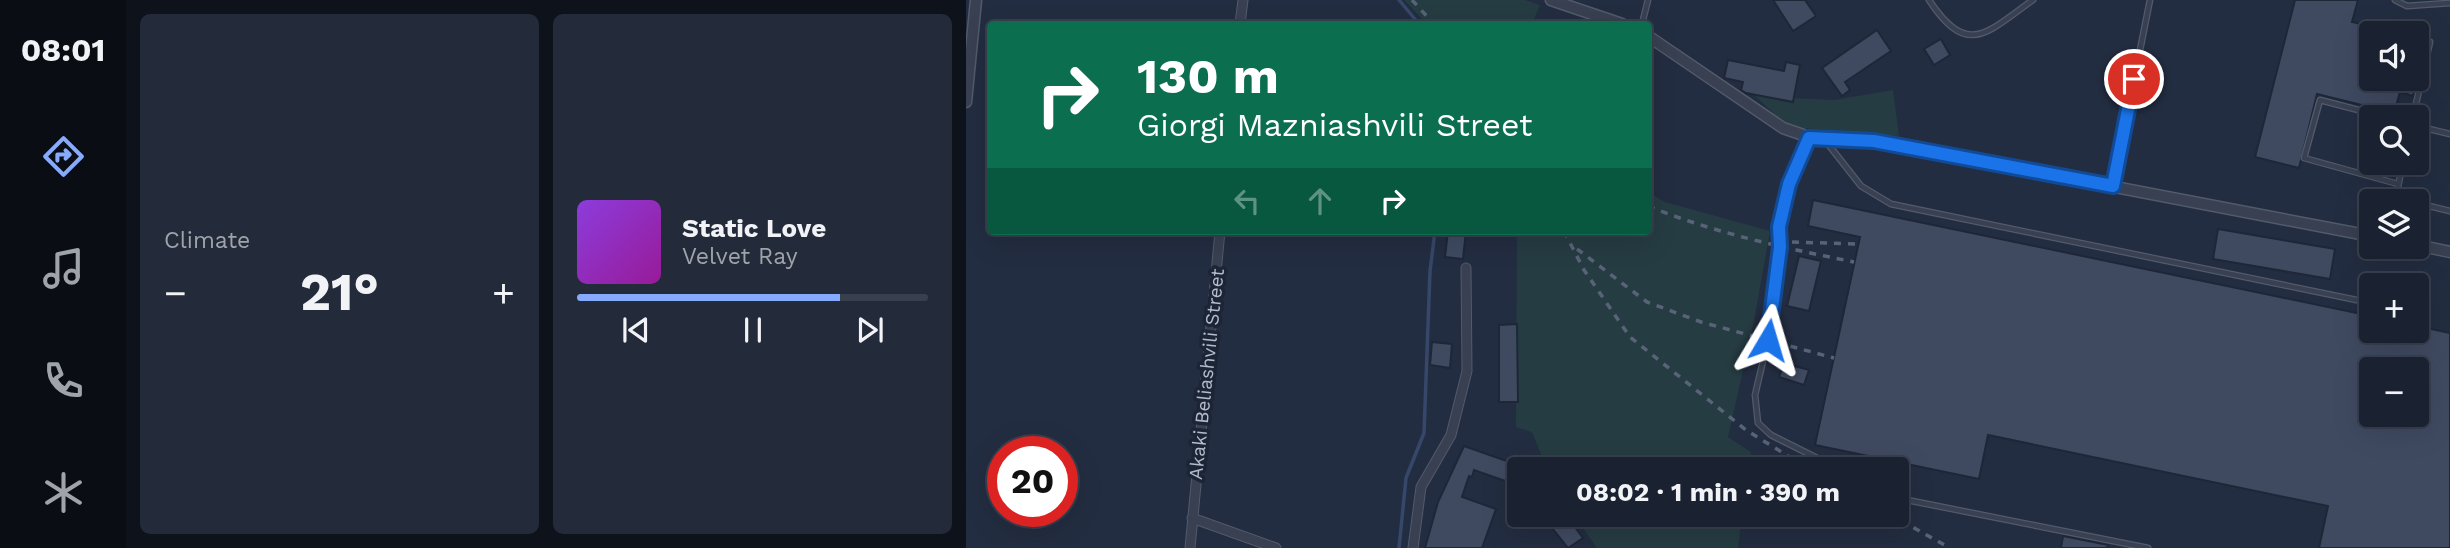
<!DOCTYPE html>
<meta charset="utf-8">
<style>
body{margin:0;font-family:"Work Sans",sans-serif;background:#232a39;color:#f1f3f6;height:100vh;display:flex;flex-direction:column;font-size:26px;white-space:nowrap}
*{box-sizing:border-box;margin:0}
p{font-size:23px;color:#9fa4ab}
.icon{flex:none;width:38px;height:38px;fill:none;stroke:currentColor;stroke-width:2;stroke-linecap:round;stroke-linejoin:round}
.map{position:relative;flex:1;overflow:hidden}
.panel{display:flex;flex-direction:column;gap:14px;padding:14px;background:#0e131b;width:840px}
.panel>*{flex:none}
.banner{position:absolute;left:21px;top:21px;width:665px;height:214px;border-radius:7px;box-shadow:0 7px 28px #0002,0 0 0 2px #383f4d;background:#0b6e4f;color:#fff;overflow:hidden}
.tools{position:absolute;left:1393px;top:21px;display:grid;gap:14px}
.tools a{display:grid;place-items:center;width:70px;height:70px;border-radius:7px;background:#1a2231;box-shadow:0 7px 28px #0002,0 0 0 2px #383f4d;font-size:35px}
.speed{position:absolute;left:21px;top:436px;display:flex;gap:14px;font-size:35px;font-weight:700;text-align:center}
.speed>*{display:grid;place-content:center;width:91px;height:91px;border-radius:50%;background:#1a2231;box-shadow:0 7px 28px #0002,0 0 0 2px #383f4d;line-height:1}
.speed .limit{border:10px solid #d22;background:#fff;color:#111}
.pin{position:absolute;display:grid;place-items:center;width:60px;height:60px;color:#fff;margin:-30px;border:4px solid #fff;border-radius:50%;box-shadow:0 2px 7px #0007}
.me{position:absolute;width:77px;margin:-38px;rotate:7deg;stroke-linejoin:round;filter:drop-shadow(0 0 5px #0008)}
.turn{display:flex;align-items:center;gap:24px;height:147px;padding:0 35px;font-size:32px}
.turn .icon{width:91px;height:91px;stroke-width:2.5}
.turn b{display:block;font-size:49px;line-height:60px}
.lanes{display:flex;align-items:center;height:66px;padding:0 35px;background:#0003;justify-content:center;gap:35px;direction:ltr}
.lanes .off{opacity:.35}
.big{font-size:52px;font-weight:700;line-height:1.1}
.panel .card{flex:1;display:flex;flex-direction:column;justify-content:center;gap:10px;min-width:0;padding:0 24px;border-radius:10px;background:#232a39}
.song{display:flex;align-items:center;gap:21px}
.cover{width:84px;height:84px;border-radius:10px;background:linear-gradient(135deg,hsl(270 70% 55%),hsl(300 70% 35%))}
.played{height:7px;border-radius:4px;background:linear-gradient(90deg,#86aafe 75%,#383f4d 75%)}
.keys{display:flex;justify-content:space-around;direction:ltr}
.heat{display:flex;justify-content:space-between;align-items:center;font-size:38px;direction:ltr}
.panel .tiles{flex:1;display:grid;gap:14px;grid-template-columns:repeat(2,1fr)}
.trip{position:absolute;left:541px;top:457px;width:402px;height:70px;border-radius:7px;background:#1a2231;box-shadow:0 7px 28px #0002,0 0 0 2px #383f4d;font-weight:700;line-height:70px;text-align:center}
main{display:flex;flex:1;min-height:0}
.dock{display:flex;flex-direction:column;width:126px;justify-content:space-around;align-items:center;background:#0a0e14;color:#9fa4ab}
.dock .icon{width:49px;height:49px}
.dock .current{color:#86aafe}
.dock b{font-size:32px;color:#f1f3f6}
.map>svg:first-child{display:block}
.green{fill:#253c42}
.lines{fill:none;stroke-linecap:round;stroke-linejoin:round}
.stream{stroke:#364769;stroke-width:3.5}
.building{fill:#3f4a61;stroke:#1e2738;stroke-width:2;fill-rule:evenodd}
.service-casing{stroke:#525b6b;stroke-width:7}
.minor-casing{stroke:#525b6b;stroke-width:11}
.tertiary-casing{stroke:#525b6b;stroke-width:13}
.service{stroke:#384051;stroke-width:4.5}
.minor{stroke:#384051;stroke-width:9}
.tertiary{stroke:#384051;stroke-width:10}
.rail{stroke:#596378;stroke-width:3.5;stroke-dasharray:7 7;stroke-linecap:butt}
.route-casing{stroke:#114b97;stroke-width:18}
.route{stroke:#1a73e8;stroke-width:12}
.labels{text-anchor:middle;stroke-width:7;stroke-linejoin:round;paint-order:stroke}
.street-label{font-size:19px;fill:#b4bbcb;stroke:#1c2536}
</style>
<main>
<nav class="dock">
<b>08:01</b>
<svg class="icon current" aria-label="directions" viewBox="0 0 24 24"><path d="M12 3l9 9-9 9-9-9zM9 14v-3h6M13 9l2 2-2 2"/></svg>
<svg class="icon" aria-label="music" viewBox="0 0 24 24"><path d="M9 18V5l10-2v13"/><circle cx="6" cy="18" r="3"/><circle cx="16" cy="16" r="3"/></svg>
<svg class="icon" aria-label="phone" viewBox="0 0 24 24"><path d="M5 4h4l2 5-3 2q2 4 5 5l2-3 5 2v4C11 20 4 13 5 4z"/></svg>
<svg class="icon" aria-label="climate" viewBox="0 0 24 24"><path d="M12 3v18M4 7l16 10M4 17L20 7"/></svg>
</nav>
<section class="panel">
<div class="tiles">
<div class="card"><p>Climate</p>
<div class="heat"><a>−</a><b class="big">21°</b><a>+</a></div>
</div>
<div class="card">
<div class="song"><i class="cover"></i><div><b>Static Love</b><p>Velvet Ray</p></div></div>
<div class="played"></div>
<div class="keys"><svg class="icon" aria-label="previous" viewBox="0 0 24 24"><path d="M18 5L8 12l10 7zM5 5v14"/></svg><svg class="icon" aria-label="pause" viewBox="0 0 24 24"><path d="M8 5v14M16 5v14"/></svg><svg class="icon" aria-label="next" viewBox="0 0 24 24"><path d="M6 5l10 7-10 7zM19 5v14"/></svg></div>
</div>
</div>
</section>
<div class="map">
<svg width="1484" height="548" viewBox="0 0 1484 548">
<rect width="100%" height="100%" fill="#232d41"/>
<path class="green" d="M 438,0 L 559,0 L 574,5 L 566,24 L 461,24 Z
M 776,84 L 804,97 L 868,100 L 927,90 L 933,136 L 835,128 L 815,120 Z
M 683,193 L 699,202 L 804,231 L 788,321 L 762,437 L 785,452 L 783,469 L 581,469 L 566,432 L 550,427 L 551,231 L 682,231 Z
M 608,515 L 776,515 L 772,548 L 631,548 Z"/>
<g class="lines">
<path class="stream" d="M 433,0 L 453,24
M 433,548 L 440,478 L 458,433 L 464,271 L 469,231"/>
</g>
<path class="building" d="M 807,0 L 839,0 L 850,16 L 827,31 Z
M 1329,0 L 1392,0 L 1386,22 L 1405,26 L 1405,79 L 1451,79 L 1447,96 L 1434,92 L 1428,113 L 1351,94 L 1333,168 L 1289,157 Z
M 911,30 L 925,51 L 879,82 L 884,90 L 876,96 L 856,68 Z
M 1451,37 L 1460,40 L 1452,72 L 1451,72 Z
M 975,39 L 984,55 L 968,65 L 958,49 Z
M 762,60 L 818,71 L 820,62 L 834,65 L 827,102 L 780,93 L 775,90 L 777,82 L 758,78 Z
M 847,200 L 1405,316 L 1405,331 L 1451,331 L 1451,326 L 1484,333 L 1484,548 L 1353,548 L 1362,506 L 1022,435 L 1013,479 L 849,445 L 894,237 L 842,226 ZM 1405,369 L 1451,369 L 1451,415 L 1405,415 Z
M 1252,229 L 1369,249 L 1364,279 L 1247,259 Z
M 482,231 L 500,231 L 497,259 L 479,257 Z
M 833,256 L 855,261 L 843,311 L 821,306 Z
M 551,324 L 552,402 L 533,402 L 533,325 Z
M 466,342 L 486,344 L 484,368 L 464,365 Z
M 818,363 L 843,370 L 838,385 L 813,377 Z
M 498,446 L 552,465 L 545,483 L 508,470 L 506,477 L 503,476 L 496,497 L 530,509 L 516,548 L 459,548 L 472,502 Z
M 575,514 L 599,514 L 617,538 L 602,548 Z
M 1097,536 L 1142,545 L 1141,548 L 1095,548 Z"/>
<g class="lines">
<g class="service-casing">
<path id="service" d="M 963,0 C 1002,59 1021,32 1067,0
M 1429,0 L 1441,6 L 1484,3
M 676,24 L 682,0
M 1419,117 L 1354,100 L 1338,158 L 1432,184
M 1447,117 L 1464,42
M 1451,126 L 1484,134
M 842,138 C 833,160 802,226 814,247 L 802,340 L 789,395 L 792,423 L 805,435 L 873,469
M 858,139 L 895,186 L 925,204 L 1405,303
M 1147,185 L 1184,0
M 1429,198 L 1444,201
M 1429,201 L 1437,163
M 1451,203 L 1484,211
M 931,498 L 1182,548"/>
</g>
<g class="minor-casing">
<path id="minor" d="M 274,24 L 277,0
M 226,518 L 310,548
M 224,548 L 254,231
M 447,548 L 455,487 L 485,435 L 501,371 L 500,268"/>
</g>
<g class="tertiary-casing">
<path id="tertiary" d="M 585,0 L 656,24
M 682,36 L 817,128 L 843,137 L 908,141 L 1405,236
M 0,102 L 10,0
M 1451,245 L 1484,252"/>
</g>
<use href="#service" class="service"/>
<use href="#minor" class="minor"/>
<use href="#tertiary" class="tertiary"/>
<path class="rail" d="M 446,0 L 468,24
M 682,206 C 748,233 819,248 888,262
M 598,231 L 618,270 L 664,337 L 780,430 L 843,469
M 826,242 L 892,244
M 611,249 L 681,302 L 735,322 L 868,358
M 923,514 L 984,548"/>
</g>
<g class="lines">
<g class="route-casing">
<path id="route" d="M 802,340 L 814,247 L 813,227 L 823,184 L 843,138 L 908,141 L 1147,186 L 1168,79"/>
</g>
<use href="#route" class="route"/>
</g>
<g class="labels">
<g class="street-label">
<text transform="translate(240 374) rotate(-84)" y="7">Akaki Beliashvili Street</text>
</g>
</g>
</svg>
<div class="tools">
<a><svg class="icon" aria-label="sound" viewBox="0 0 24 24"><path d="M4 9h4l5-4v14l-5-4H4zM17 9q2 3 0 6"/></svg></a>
<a><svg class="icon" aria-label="search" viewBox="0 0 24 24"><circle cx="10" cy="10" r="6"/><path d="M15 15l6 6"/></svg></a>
<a><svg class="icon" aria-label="layers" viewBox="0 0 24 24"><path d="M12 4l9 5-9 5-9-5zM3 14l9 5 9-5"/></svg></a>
<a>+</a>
<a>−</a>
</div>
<div class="speed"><div class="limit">20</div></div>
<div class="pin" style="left:1168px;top:79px;background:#d93025"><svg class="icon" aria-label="arrive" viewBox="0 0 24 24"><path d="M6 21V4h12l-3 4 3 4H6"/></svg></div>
<svg class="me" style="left:802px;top:340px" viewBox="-20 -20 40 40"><path d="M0-17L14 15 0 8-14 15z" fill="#1a73e8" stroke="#fff" stroke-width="4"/></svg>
<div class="trip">08:02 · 1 min · 390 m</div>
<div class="banner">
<div class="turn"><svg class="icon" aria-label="right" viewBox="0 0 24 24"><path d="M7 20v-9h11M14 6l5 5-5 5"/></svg><div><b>130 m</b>Giorgi Mazniashvili Street</div></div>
<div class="lanes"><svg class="icon off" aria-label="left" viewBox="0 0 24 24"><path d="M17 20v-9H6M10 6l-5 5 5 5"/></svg><svg class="icon off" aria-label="ahead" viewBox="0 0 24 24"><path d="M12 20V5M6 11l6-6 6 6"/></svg><svg class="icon" aria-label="right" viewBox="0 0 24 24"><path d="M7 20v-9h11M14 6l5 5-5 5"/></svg></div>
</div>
</div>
</main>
